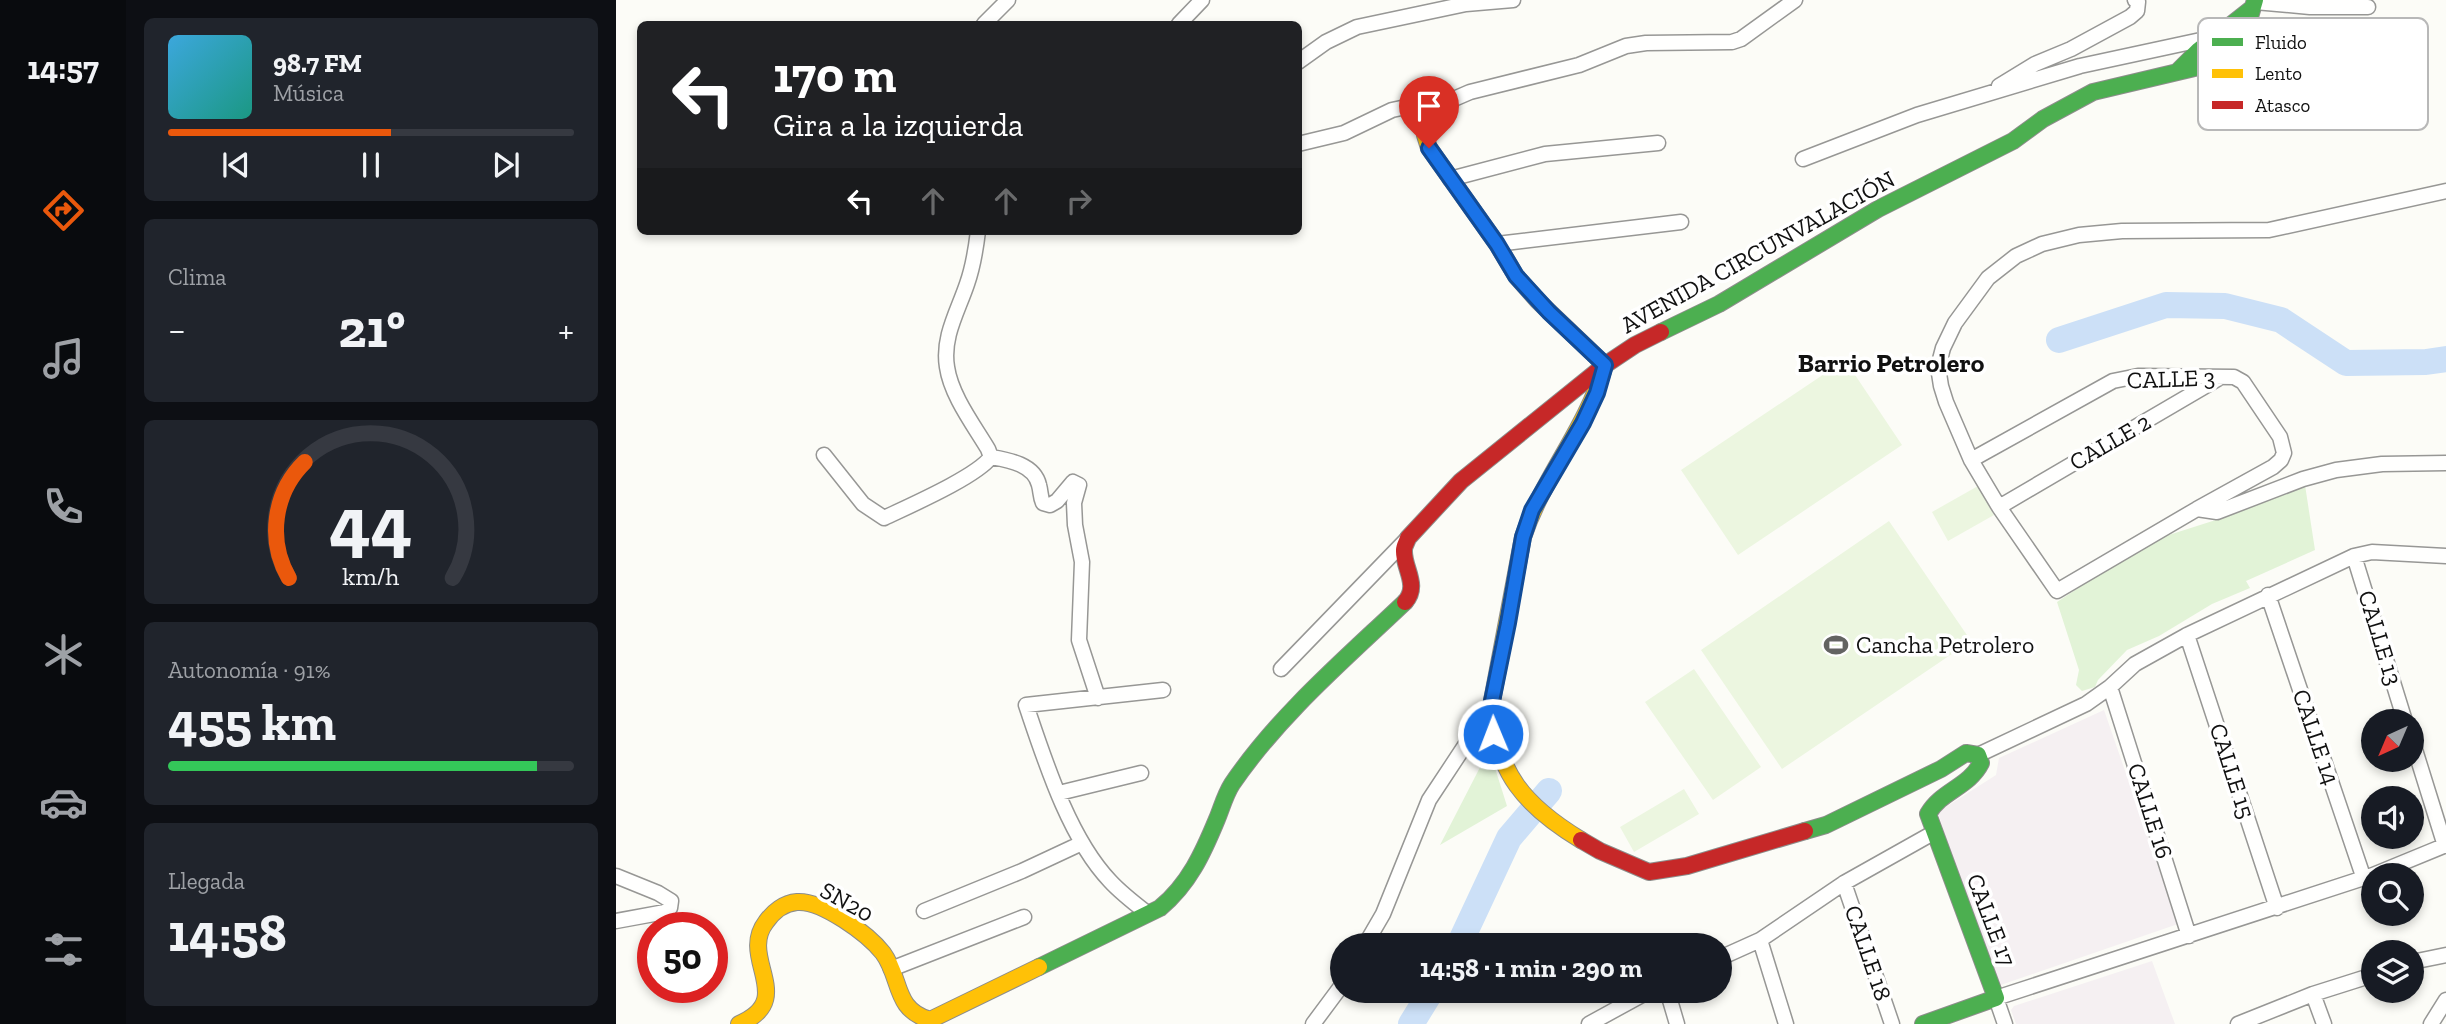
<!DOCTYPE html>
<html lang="es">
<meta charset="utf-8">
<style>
body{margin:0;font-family:"Zilla Slab",serif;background:#20242c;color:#f1f3f6;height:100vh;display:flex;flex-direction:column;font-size:26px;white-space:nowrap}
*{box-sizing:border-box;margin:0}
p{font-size:23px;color:#9ea1a6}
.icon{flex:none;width:38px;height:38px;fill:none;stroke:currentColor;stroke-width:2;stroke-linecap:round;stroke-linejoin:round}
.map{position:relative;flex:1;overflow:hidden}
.details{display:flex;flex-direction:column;gap:18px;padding:18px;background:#0d0f14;width:490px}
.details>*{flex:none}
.hud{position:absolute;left:21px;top:21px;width:665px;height:214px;border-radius:10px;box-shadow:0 4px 10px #0003;background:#202124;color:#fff;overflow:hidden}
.needle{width:46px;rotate:224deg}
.fabs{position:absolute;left:1745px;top:709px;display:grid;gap:14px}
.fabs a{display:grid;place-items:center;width:63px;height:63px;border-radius:50%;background:#171b24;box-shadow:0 4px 10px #0003;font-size:35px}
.speed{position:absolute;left:21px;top:912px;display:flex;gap:14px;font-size:35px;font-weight:700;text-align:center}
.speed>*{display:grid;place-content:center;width:91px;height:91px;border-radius:50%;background:#171b24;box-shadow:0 4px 10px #0003;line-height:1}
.speed .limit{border:10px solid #d22;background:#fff;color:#111}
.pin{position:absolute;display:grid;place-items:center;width:60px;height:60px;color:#fff;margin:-72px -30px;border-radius:50% 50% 50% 0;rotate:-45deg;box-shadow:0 0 7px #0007}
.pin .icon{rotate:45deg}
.me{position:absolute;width:77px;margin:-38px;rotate:359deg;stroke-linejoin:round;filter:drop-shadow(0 0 5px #0008)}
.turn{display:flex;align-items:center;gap:24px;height:147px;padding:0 21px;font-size:32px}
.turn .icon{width:91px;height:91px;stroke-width:2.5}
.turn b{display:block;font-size:49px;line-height:60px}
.lanes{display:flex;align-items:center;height:66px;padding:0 21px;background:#0003;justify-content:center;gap:35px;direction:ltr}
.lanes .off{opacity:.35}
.big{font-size:52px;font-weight:800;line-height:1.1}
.details .card{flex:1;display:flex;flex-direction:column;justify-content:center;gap:10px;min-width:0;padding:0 24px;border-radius:10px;background:#20242c}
.details .dial{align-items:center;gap:0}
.dial svg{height:182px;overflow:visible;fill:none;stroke:#363941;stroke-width:7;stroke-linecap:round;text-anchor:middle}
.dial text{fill:#f1f3f6;stroke:none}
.song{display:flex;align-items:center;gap:21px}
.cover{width:84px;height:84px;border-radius:10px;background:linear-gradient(135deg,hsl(200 70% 55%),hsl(170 70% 35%))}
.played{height:7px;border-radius:4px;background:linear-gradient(90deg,#ea580c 55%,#363941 55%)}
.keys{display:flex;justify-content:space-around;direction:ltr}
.heat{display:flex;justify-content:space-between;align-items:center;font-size:38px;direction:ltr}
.charge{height:10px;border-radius:5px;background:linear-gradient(90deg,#34c759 91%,#363941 0)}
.trip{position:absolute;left:714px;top:933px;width:402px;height:70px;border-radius:35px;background:#171b24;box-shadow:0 4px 10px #0003;font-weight:800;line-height:70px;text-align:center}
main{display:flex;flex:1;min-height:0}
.tabs{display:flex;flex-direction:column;width:126px;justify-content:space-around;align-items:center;background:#090b0e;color:#9ea1a6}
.tabs .icon{width:49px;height:49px}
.tabs .current{color:#ea580c}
.tabs b{font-size:32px;color:#f1f3f6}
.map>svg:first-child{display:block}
.industrial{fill:#f5f0f2}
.green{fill:#e2f3d7}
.pitch{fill:#ecf6e0}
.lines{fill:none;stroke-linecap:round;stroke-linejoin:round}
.river{stroke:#cce0f7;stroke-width:26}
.street-casing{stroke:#979795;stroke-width:17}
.fast-casing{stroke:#8d8d8b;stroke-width:18}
.slow-casing{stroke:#8d8d8b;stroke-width:18}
.jam-casing{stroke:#8d8d8b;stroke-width:18}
.street{stroke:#fffffe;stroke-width:14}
.fast{stroke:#4caf50;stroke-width:16}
.slow{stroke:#ffc107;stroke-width:16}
.jam{stroke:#c62828;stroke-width:16}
.route-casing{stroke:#114b97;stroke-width:18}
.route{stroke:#1a73e8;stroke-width:12}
.labels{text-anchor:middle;stroke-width:7;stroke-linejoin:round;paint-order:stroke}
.street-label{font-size:24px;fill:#111;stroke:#fff}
.poi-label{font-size:24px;fill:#111;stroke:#fff;text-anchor:start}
.neighbourhood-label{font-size:26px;font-weight:bold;fill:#111;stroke:#fff}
.key{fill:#fff;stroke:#b8b8b8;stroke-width:2}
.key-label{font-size:19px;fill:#111}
</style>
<main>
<nav class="tabs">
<b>14:57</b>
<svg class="icon current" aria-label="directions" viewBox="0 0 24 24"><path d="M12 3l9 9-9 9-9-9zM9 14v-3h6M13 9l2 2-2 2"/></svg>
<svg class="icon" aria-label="music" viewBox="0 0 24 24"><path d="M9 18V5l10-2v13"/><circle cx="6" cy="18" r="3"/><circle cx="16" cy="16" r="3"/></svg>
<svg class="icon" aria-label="phone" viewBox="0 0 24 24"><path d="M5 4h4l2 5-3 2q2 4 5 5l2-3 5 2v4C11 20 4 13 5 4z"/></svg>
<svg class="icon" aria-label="climate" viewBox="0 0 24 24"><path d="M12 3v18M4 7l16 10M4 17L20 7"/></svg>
<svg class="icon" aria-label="car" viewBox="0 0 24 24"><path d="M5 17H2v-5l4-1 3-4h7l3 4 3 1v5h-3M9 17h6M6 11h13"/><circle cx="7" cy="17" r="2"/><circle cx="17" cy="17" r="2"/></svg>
<svg class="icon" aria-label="filters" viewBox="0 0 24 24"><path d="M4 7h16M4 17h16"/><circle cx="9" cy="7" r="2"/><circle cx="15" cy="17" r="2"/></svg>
</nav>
<section class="details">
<div class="card">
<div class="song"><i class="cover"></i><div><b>98.7 FM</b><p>Música</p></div></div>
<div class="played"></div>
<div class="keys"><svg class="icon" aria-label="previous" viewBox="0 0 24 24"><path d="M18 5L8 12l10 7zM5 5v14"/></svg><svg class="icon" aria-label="pause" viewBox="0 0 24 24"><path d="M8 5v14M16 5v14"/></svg><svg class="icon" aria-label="next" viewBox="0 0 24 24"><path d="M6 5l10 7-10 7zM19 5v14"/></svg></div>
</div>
<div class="card"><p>Clima</p>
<div class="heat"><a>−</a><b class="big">21°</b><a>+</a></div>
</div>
<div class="card dial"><svg viewBox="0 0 100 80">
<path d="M14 69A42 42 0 1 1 86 69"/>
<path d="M14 69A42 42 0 0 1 21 18" stroke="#ea580c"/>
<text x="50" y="56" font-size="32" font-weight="700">44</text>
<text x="50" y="72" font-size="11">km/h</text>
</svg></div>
<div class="card"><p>Autonomía · 91%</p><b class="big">455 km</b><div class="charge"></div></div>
<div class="card"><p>Llegada</p><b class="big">14:58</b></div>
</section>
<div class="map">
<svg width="1830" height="1024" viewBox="0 0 1830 1024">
<rect width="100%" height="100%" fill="#fcfcf7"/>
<path class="industrial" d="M 1488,710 L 1562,924 L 1376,988 L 1322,812 L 1380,775 L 1383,758 Z
M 1536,961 L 1559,1024 L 1400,1024 L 1395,1010 L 1398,1006 Z"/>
<path class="green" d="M 1689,485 L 1699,550 L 1630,581 L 1634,588 L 1596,604 L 1543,636 L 1511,650 L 1482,680 L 1479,687 L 1466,691 L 1460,685 L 1463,670 L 1441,602 L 1534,541 L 1606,518 Z
M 876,744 L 879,768 L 891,806 L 824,845 Z"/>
<path class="pitch" d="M 1229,360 L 1286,445 L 1122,555 L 1065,470 Z
M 1362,486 L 1378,515 L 1332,541 L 1316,512 Z
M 1273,521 L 1355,641 L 1166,769 L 1085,650 Z
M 1078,669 L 1145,767 L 1097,800 L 1029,702 Z
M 1068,789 L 1083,814 L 1018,852 L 1004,827 Z"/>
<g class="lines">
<path class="river" d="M 1443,340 L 1550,305 L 1609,306 L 1665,320 L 1730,363 L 1810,362 L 1830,359
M 843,945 L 893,838 L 933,791
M 795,1024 L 816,990"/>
<g class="street-casing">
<path id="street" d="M 1639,2 L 1694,7 L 1752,7
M 368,24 L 392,0
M 563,24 L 586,0
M 682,62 L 710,42 L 741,27 L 850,4 L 897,0
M 1383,86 L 1419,64 L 1455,49 L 1514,17 L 1521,11 L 1522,2 L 1519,0
M 682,144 L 728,133 L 776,110 L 790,107 L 817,108 L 854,92 L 963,65 L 1010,46 L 1030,43 L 1116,42 L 1125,39 L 1179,0
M 1187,159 L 1301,115 L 1464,66 L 1594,38
M 834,179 L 929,154 L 1042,143
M 1830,191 L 1653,230 L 1506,231 L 1463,235 L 1426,244 L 1400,256 L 1372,278 L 1339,323 L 1327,348 L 1322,367 L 1325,386 L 1330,402 L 1355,460 L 1383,507 L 1441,591 L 1581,509 L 1601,512 L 1687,479 L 1720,470 L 1766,464 L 1830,463
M 881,244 L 1065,222
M 208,455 L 247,504 L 268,518 C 293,506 360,477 375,457 L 372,449 C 357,424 335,395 331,367 C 326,337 342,311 351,284 C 357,267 360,248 362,231
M 375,457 C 392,460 418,464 423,485 C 425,492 424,496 427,503 L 434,505 L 441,501 L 457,482 L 463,485 L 458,503 L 459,525 L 466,562 L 463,640 L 482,698
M 1355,460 L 1497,381 L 1522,376 L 1618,377 L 1627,382 L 1664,437 L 1668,453 L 1665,460 L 1657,467 L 1581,509
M 1383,507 L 1605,377
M 1738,556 L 1789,721
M 1652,595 L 1748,879
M 1571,635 L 1661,908
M 665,669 L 791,539
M 1494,687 L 1573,936
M 1796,740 L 1829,846
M 1362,755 L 1470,704 L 1494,687 L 1519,664 L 1571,635 L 1738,556 L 1756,552 L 1830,556
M 443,793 L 525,773
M 1757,875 L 1830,845
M 0,876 L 42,893 L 55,901 L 54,908 L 49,912 L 0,921
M 1228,883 L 1276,1024
M 308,911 L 406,871 L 466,843
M 531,913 C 518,903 505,893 494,881 C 453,838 429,761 410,705 L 547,690
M 1144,940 L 1170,1024
M 749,945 L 767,914 L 813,800 L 875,706
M 1104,958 L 1144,940 L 1228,883 L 1317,833
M 1796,962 L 1830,955
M 275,969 L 408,917
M 1051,990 L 1061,1024
M 1697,994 L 1708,1024
M 697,1024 L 726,985
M 973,1024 L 1035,990
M 1389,1024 L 1380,998 L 1757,875
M 1622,1024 L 1697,994 L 1757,975
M 1815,1024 L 1830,1000"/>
</g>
<g class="fast-casing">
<path id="fast" d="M 1562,71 L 1583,50 L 1635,9
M 1045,332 L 1103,304 L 1262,209 L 1397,141 L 1427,119 L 1477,92 L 1587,66 L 1605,56 L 1629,34 L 1639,0
M 1189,831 L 1210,825 L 1325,769 L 1350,753 L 1362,755 L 1365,763 C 1353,787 1325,791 1312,814 L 1380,998 L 1307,1024
M 423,967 L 544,908 C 573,884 587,853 601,819 C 606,807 609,795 616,784 C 663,715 729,659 789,602"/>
</g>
<g class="slow-casing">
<path id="slow" d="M 817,108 L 809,135 L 813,148 L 881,244 L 900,276 L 922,301 L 989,365
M 965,840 C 909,806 880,773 875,706 L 907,537 C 928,475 970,430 989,365
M 123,1024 C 182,999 122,958 150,922 C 157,912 168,903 181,902 C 206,900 252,934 267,953 C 286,979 277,1009 314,1020 L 423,967"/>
</g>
<g class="jam-casing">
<path id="jam" d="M 789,602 C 804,585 787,568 788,550 C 788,546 791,542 792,538 L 845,481 L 989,365 L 1019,345 L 1045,332
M 965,840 L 984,851 L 1033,872 L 1071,866 L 1189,831"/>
</g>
<use href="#street" class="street"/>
<use href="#fast" class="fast"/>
<use href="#slow" class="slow"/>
<use href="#jam" class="jam"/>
</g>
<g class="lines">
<g class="route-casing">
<path id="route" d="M 813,148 L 881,244 L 900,276 L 933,312 L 989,365 L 981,393 L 967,423 L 916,510 L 907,537 L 892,623 L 875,706 L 877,734"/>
</g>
<use href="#route" class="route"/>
</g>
<defs>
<g id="stadium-bare" transform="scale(1.89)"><path d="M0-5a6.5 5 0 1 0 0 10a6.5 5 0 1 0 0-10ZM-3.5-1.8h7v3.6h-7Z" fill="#636362" stroke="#fff" stroke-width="2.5" paint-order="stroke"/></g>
</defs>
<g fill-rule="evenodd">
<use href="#stadium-bare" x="1220" y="645"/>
</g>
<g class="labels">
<g class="street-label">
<text transform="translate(1142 252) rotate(-29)" y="8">AVENIDA CIRCUNVALACIÓN</text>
<text transform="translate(1555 379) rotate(-2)" y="8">CALLE 3</text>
<text transform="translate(1494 442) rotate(-30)" y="8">CALLE 2</text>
<text transform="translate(1764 638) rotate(73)" y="8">CALLE 13</text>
<text transform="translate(1700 737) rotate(71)" y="8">CALLE 14</text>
<text transform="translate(1616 771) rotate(72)" y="8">CALLE 15</text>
<text transform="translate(1534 811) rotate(72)" y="8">CALLE 16</text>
<text transform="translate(231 902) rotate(29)" y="8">SN20</text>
<text transform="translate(1375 920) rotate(69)" y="8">CALLE 17</text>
<text transform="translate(1252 953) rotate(71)" y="8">CALLE 18</text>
</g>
<g class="poi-label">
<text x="1240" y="653">Cancha Petrolero</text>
</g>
<g class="neighbourhood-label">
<text x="1275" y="372">Barrio Petrolero</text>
</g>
</g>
<rect x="1582" y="18" width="230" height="112" rx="10" class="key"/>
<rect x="1596" y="38" width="31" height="8" fill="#4caf50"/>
<rect x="1596" y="69" width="31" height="9" fill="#ffc107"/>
<rect x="1596" y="101" width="31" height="8" fill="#c62828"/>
<g class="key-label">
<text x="1639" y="49">Fluido</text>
<text x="1639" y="80">Lento</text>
<text x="1639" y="112">Atasco</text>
</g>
</svg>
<div class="fabs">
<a><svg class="needle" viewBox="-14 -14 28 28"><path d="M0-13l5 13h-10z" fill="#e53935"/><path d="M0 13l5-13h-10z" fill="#9ea1a6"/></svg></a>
<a><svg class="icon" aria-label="sound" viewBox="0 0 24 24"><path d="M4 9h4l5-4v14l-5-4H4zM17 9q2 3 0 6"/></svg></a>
<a><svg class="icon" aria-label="search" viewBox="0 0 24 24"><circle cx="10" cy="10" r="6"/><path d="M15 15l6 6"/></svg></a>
<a><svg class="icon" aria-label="layers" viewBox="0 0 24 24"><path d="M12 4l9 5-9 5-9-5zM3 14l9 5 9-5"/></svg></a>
</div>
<div class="speed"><div class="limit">50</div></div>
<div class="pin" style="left:813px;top:148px;background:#d93025"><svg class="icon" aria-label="arrive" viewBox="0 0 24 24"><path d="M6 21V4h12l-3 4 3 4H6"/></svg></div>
<svg class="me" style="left:877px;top:734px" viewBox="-20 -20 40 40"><circle r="17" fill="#1a73e8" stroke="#fff" stroke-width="3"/><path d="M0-11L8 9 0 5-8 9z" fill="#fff"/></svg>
<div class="trip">14:58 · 1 min · 290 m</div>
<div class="hud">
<div class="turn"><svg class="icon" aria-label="left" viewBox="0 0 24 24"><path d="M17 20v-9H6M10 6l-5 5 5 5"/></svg><div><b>170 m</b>Gira a la izquierda</div></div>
<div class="lanes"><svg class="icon" aria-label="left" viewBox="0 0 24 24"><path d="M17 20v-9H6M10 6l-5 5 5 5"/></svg><svg class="icon off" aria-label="ahead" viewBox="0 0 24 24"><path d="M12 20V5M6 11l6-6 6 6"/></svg><svg class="icon off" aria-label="ahead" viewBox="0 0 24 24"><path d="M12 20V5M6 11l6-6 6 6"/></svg><svg class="icon off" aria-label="right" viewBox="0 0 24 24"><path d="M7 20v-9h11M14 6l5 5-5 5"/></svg></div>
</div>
</div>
</main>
